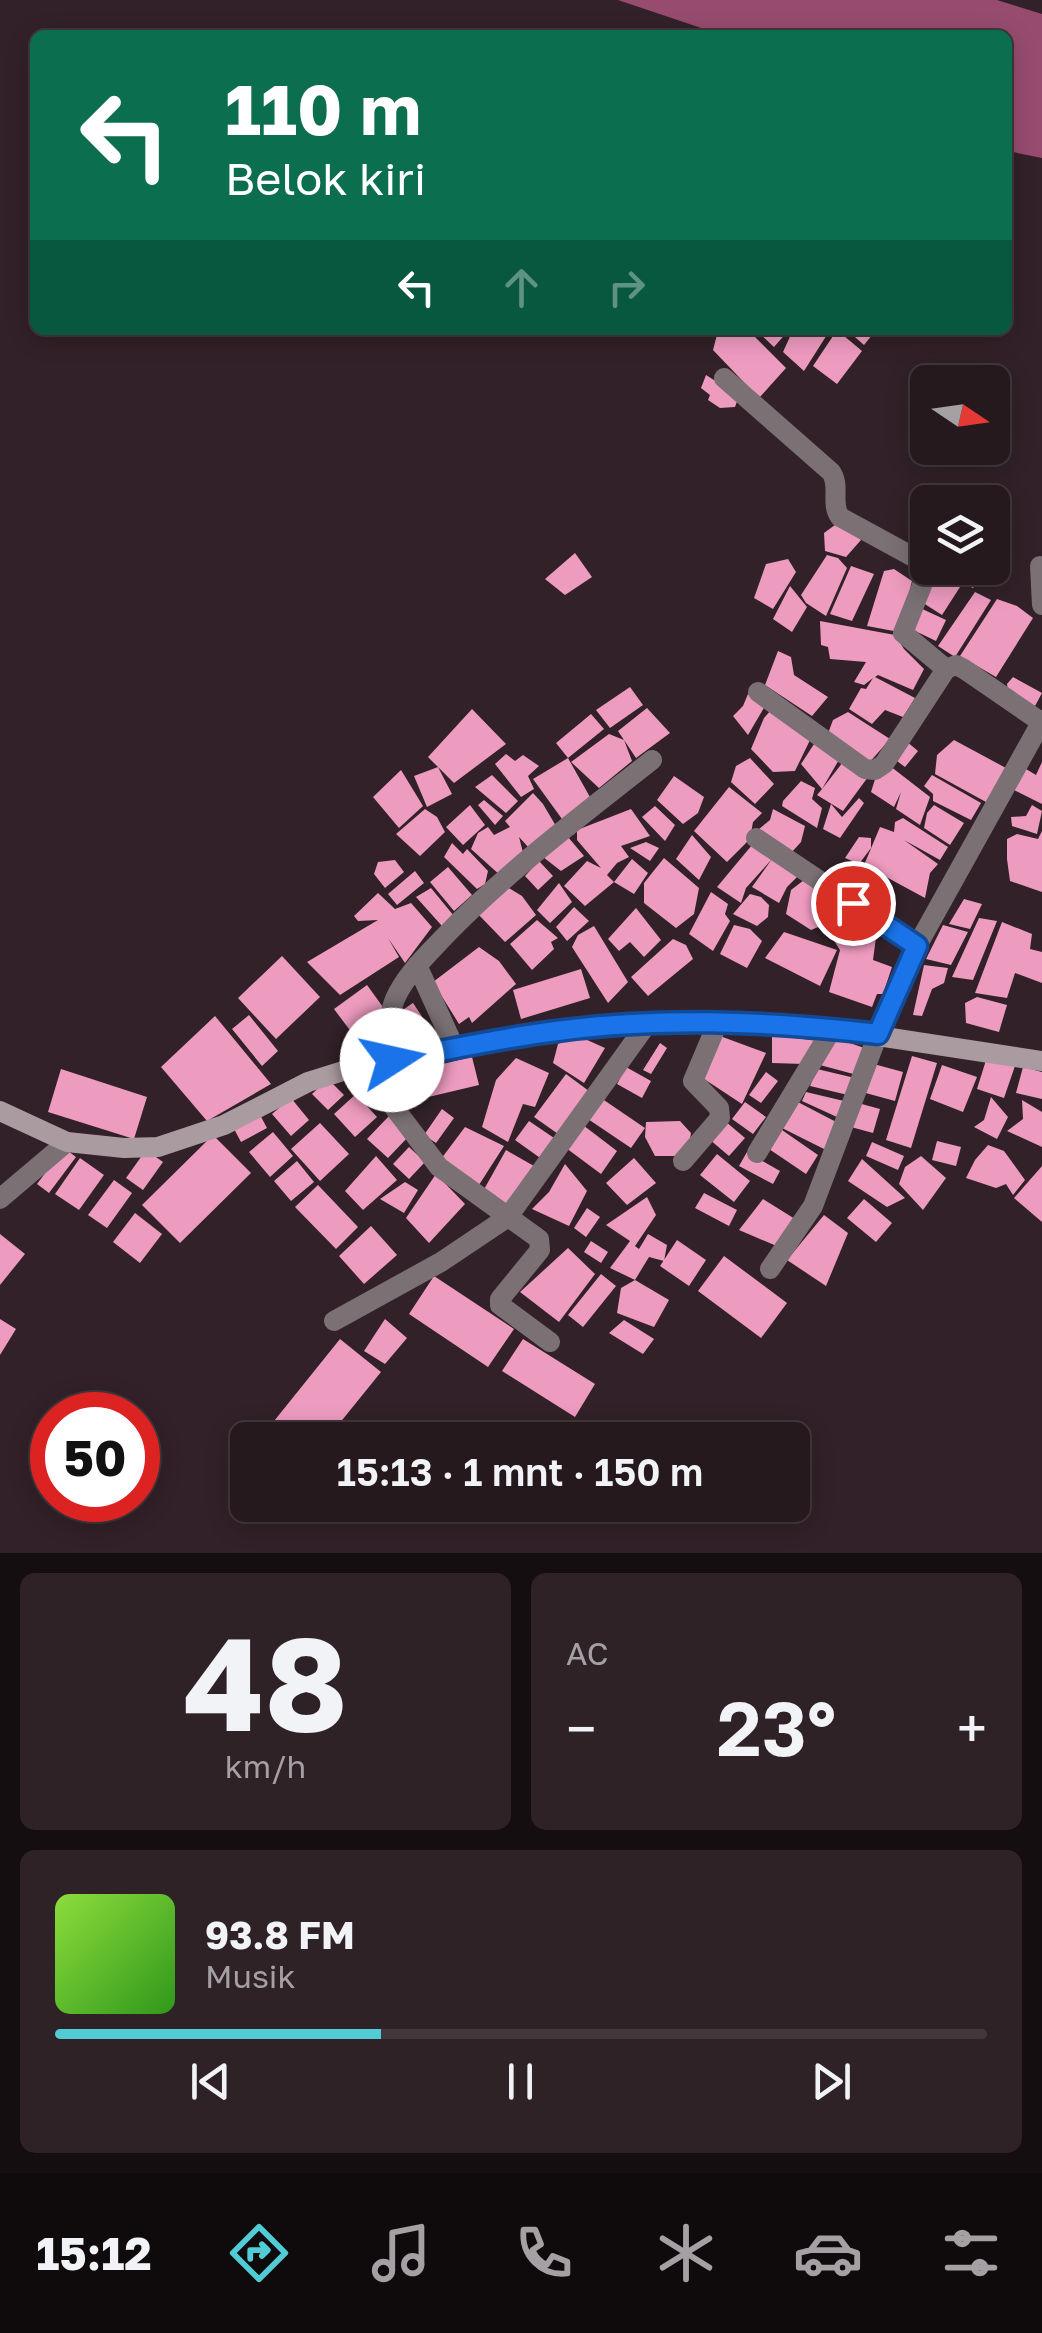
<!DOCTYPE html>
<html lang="id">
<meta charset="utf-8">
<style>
body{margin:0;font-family:"Golos Text",sans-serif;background:#2e2227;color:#f1f3f6;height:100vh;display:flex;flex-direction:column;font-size:38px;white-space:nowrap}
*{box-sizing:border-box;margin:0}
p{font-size:32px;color:#a4a0a4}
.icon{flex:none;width:55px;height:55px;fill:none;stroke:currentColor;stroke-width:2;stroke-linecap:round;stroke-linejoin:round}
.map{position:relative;height:1553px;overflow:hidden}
.panel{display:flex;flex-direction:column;gap:20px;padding:20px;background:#150e10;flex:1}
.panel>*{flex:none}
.guide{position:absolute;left:30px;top:30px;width:982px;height:305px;border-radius:15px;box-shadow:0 5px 25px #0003,0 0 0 2px #42383c;background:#0b6e4f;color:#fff;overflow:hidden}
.needle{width:65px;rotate:103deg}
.controls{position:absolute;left:910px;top:365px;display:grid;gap:20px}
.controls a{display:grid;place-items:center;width:100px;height:100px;border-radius:15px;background:#26191e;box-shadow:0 5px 25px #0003,0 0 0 2px #42383c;font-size:50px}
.speed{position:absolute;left:30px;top:1392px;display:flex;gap:20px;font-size:50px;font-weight:700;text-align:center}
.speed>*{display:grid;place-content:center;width:130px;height:130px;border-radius:50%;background:#26191e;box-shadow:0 5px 25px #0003,0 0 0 2px #42383c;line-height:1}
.speed .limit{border:15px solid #d22;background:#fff;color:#111}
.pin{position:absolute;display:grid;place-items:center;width:85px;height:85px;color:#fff;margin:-42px;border:5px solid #fff;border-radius:50%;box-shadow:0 2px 10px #0007}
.me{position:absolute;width:110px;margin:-55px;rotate:80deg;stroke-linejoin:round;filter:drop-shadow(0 0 8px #0008)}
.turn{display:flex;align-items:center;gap:35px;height:210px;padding:0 30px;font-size:45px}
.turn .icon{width:130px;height:130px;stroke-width:2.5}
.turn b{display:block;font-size:70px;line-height:85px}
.lanes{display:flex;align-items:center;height:95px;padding:0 30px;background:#0003;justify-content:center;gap:50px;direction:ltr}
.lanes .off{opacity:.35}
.big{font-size:75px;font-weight:600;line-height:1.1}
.panel .card{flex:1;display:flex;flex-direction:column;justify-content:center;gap:15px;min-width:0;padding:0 35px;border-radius:15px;background:#2e2227}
.panel .dial{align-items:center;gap:0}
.dial b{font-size:130px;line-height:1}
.song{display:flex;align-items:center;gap:30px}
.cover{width:120px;height:120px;border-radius:15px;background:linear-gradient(135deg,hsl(90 70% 55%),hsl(110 70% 35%))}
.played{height:10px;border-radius:5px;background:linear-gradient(90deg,#51ccd5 35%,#42383c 35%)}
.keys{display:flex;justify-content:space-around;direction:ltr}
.heat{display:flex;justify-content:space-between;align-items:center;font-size:55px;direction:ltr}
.panel .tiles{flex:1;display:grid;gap:20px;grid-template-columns:1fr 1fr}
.card:last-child{grid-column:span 2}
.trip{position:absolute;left:230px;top:1422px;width:580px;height:100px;border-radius:15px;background:#26191e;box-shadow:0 5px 25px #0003,0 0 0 2px #42383c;font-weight:600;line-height:100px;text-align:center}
.tabs{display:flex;height:160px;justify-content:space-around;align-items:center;background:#0f0a0c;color:#a4a0a4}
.tabs .icon{width:70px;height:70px}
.tabs .on{color:#51ccd5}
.tabs b{font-size:45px;color:#f1f3f6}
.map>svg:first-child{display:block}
.water{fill:#974c6f}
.building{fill:#ee9bc0}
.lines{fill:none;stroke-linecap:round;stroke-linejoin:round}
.minor{stroke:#7b7175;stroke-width:20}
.secondary{stroke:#aa9ba1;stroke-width:20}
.route-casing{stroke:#114b97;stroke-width:25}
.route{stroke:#1a73e8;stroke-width:18}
</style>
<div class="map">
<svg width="1042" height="1553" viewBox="0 0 1042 1553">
<rect width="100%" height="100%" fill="#322128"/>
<path class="water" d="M 618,0 L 997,0 L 1042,14 L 1042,158 L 1008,151 L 1008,35 L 722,35 Z"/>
<path class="building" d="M 723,330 L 748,330 L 786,368 L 759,398 L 713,350 L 718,331 Z
M 756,330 L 789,330 L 774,347 Z
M 793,330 L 830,330 L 804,371 L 783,352 Z
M 837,330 L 862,351 L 837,384 L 813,366 Z
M 847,330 L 876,330 L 864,345 Z
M 706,375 L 739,396 L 735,407 L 720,408 L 708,400 L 710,395 L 701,388 Z
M 839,522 L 861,540 L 846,557 L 825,551 L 824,533 Z
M 575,553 L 592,577 L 565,595 L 545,579 Z
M 827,555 L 838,558 L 847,568 L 826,616 L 806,603 L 801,595 Z
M 788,559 L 796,572 L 773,609 L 754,598 L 766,564 Z
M 851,566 L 874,574 L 852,621 L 830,614 Z
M 953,568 L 978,568 L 982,571 L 973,588 L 951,578 Z
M 894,569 L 912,581 L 899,632 L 867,626 L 884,571 Z
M 938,577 L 960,587 L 942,615 L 920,601 Z
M 790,586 L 807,607 L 792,632 L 773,619 Z
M 975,592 L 991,600 L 955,657 L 938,646 Z
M 997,599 L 1017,606 L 1033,618 L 996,677 L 960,656 Z
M 918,607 L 946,620 L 936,641 L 909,628 Z
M 820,621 L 895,635 L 904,649 L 924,669 L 913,690 L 878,675 L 875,677 L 915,698 L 903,717 L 885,710 L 872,724 L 849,709 L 861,688 L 866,689 L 873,678 L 864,685 L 854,682 L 866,662 L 830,659 L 828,647 L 821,645 Z
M 778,651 L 791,657 L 794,675 L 828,697 L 812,716 L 765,685 Z
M 1013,677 L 1042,693 L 1035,706 L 1008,692 L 1007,684 Z
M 630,687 L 643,705 L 610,728 L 596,710 Z
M 748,694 L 765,706 L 748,735 L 733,716 L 743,706 Z
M 647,708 L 670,733 L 636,758 L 618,731 Z
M 472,709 L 506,744 L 454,783 L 428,757 Z
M 771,710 L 811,738 L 795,771 L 773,772 L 751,749 L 764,718 Z
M 848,712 L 890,739 L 869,763 L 827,736 L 833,720 Z
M 591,714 L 604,729 L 568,758 L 556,743 Z
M 609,734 L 624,740 L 632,761 L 599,788 L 571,762 Z
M 954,740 L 1006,768 L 986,802 L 935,774 L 937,755 Z
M 816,741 L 840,758 L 822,789 L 843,762 L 868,777 L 843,811 L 817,795 L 822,789 L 801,764 Z
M 906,741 L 918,751 L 905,767 L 893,758 Z
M 506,754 L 515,761 L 523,755 L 539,766 L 528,776 L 534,789 L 521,797 L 495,764 Z
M 568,758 L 590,797 L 562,819 L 533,779 Z
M 750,758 L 774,784 L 755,804 L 731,782 L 736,766 Z
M 1042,762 L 1042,804 L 1014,790 L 1026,769 L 1036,775 Z
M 890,766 L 930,797 L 920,825 L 896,809 L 901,792 L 894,807 L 871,792 L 876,776 Z
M 438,767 L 452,794 L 427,807 L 414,776 Z
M 401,770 L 423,806 L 399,828 L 373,797 Z
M 492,775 L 518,801 L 506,813 L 475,787 Z
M 932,775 L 981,803 L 971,820 L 933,801 L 933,794 L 924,786 Z
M 674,776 L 704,797 L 698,813 L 683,824 L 657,800 Z
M 801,781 L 815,788 L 812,799 L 822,808 L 817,828 L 782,806 L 783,801 Z
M 729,787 L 762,813 L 753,822 L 750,839 L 727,862 L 694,831 Z
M 533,793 L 543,804 L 556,826 L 529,848 L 519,837 L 524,856 L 501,876 L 471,849 L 478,833 L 488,827 L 494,835 L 510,827 L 505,821 Z
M 859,798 L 864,803 L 840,838 L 823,829 L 831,804 L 842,817 Z
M 484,800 L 503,816 L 495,825 L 478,805 Z
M 470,805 L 485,825 L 463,845 L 446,827 Z
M 934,805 L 964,823 L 950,845 L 924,828 L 927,813 Z
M 1032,805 L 1042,811 L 1037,834 L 1012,826 L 1011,817 L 1026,816 Z
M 655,806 L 675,825 L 665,841 L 642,817 Z
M 425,809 L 437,817 L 445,832 L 420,856 L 396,834 Z
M 631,809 L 650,836 L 621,846 L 629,857 L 617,863 L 607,875 L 614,882 L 585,906 L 564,886 L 587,861 L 601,868 L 577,840 L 577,830 Z
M 773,809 L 805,826 L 801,842 L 791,853 L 759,829 L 770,820 Z
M 903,818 L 948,847 L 940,860 L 904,840 L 938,864 L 930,873 L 925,898 L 864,865 L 880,827 L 894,832 L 895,822 Z
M 1042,831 L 1042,892 L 1010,881 L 1007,859 L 1007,839 L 1017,834 L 1038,839 Z
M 692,835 L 711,857 L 699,880 L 676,859 Z
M 568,837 L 584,856 L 561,871 L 543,857 Z
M 859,837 L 871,838 L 871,848 L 859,864 L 845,858 Z
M 646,842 L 659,848 L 650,861 L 630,848 Z
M 452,843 L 463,854 L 467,849 L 488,871 L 485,884 L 477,889 L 444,857 Z
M 752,845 L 772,859 L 746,888 L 741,903 L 717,887 Z
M 664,858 L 699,888 L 694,914 L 676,928 L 644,903 L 644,883 Z
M 632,859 L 648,873 L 634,894 L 614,882 Z
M 772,859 L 797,877 L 787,887 L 779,903 L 752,887 Z
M 395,860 L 404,872 L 385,888 L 374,874 L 378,862 Z
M 539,861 L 553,876 L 538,890 L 525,876 Z
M 840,864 L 855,873 L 850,891 L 832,882 Z
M 448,867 L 472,895 L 454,911 L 430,882 Z
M 415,871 L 424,883 L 397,905 L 388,894 Z
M 804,880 L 833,897 L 832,910 L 823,925 L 811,930 L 786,914 L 791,890 Z
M 559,883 L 572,902 L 550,923 L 537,910 Z
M 507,887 L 522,896 L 536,915 L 505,942 L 478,914 Z
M 431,888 L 454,916 L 442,926 L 416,897 Z
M 711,892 L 728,904 L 725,914 L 730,921 L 713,951 L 689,934 Z
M 378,893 L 395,909 L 411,903 L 432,927 L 405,963 L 388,938 L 399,957 L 340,995 L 307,962 L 378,920 L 358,921 L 354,916 Z
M 750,894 L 761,897 L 769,905 L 768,917 L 757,926 L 733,914 Z
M 964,899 L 982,904 L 970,929 L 949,924 Z
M 574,907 L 589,921 L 567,941 L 556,927 Z
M 636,908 L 661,940 L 644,957 L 630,942 L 619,951 L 608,939 Z
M 841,912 L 877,930 L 873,960 L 892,967 L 883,994 L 877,994 L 872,1007 L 829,992 L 840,950 L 831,936 Z
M 979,918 L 997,921 L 973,980 L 952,977 Z
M 537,920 L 558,938 L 551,942 L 554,949 L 532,970 L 510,944 Z
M 1002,922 L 1032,934 L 1030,949 L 1042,952 L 1042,983 L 1015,973 L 1007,998 L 975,993 Z
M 734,925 L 750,929 L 762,941 L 747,968 L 720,954 Z
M 943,925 L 968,932 L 951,965 L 926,959 Z
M 594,926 L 628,982 L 608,1003 L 572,947 L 578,935 Z
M 784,932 L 837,950 L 820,986 L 765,958 Z
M 673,939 L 686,945 L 693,959 L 648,996 L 631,977 Z
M 479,947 L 499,961 L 516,984 L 472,1023 L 469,1017 L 459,1024 L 433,982 Z
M 282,956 L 320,997 L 276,1039 L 238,998 Z
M 924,965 L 948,968 L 944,983 L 932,989 L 922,1016 L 913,1015 Z
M 581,969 L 590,998 L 521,1019 L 513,990 Z
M 367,985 L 388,1014 L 355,1037 L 334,1009 Z
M 977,997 L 1007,1005 L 999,1032 L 966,1023 L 965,1003 Z
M 413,1003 L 431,1030 L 414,1042 L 395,1015 Z
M 249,1015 L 278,1051 L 262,1066 L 232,1029 Z
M 215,1016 L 271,1084 L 207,1121 L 161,1067 Z
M 576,1035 L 605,1048 L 584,1083 L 553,1063 L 558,1044 Z
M 772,1035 L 818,1041 L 804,1064 L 772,1063 Z
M 720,1036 L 766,1053 L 742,1104 L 698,1075 Z
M 833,1037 L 867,1049 L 857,1075 L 820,1065 Z
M 660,1043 L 667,1048 L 651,1074 L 643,1070 Z
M 912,1056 L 937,1063 L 911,1148 L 886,1140 Z
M 472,1057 L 479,1085 L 399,1104 L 392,1076 Z
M 987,1057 L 1015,1066 L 1004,1098 L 977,1089 Z
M 516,1058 L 549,1073 L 535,1107 L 523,1104 L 508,1142 L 482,1127 L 496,1080 Z
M 870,1063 L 903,1072 L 895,1101 L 862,1092 Z
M 942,1065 L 977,1077 L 963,1112 L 930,1099 Z
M 626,1067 L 651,1081 L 642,1098 L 617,1084 Z
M 1023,1067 L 1042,1072 L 1042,1099 L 1016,1093 Z
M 61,1069 L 147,1097 L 134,1139 L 48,1112 Z
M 817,1069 L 855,1078 L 848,1095 L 810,1086 Z
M 766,1072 L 778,1081 L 761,1103 L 749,1095 Z
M 566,1074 L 593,1094 L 561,1136 L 534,1117 Z
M 328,1079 L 344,1095 L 328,1110 L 312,1094 Z
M 806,1092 L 844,1101 L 837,1117 L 802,1101 Z
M 356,1094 L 377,1117 L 355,1137 L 334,1114 Z
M 598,1096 L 645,1128 L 631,1148 L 585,1117 Z
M 991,1097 L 1008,1117 L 997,1139 L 974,1127 L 984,1120 Z
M 291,1098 L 309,1120 L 291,1136 L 272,1114 Z
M 794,1100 L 840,1124 L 826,1150 L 780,1127 Z
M 1022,1100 L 1042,1112 L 1042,1147 L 1007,1131 L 1023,1119 Z
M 745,1102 L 766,1117 L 753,1134 L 732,1119 Z
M 858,1103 L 880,1109 L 873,1133 L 851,1127 Z
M 442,1109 L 454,1118 L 436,1143 L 424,1135 Z
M 259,1113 L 267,1128 L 241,1142 L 233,1127 Z
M 389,1116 L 409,1136 L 388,1158 L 367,1139 Z
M 529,1121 L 557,1140 L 543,1160 L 515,1140 Z
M 680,1121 L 691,1133 L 687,1156 L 655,1156 L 645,1137 L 646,1122 Z
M 725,1121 L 745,1138 L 729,1156 L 709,1139 Z
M 579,1122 L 617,1151 L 601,1174 L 562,1145 Z
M 320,1123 L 349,1154 L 320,1181 L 291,1149 Z
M 465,1127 L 504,1146 L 477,1188 L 441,1159 Z
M 782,1130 L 818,1155 L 806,1174 L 769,1149 Z
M 273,1132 L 293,1156 L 270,1177 L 249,1152 Z
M 213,1135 L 251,1173 L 180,1243 L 142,1205 Z
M 937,1141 L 961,1147 L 956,1166 L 932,1160 Z
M 872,1142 L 904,1156 L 898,1170 L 866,1156 Z
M 988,1145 L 1004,1151 L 1025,1180 L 1013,1195 L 1006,1184 L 996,1188 L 966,1178 L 975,1160 Z
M 409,1147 L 425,1162 L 409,1179 L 393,1164 Z
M 64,1148 L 76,1157 L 49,1193 L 37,1184 Z
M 146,1150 L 163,1162 L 143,1190 L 126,1178 Z
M 506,1150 L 534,1166 L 507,1207 L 482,1193 Z
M 747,1152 L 780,1171 L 773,1184 L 739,1166 Z
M 717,1154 L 750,1181 L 734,1202 L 700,1175 Z
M 376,1156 L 397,1180 L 363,1210 L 345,1191 Z
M 921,1156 L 946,1178 L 923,1210 L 899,1184 L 905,1167 Z
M 80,1158 L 104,1175 L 79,1210 L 55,1194 Z
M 634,1158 L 656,1183 L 627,1205 L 606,1183 Z
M 862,1159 L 905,1198 L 887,1207 L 848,1181 Z
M 297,1161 L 314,1182 L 291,1201 L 274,1181 Z
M 565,1164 L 587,1191 L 569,1226 L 532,1209 L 549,1192 Z
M 1042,1166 L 1042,1222 L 1014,1198 Z
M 436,1174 L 465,1204 L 429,1243 L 406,1218 Z
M 114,1180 L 132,1193 L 107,1228 L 88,1215 Z
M 405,1182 L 418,1190 L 404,1213 L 380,1199 Z
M 318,1185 L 358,1227 L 336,1249 L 295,1207 Z
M 704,1193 L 737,1210 L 729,1226 L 695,1208 Z
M 647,1197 L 656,1215 L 635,1246 L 639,1249 L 648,1234 L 667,1245 L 664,1261 L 649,1257 L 635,1280 L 610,1268 L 630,1241 L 606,1225 Z
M 763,1199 L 795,1219 L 779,1247 L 739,1230 Z
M 864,1199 L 892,1223 L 876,1242 L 847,1218 Z
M 587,1208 L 600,1217 L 586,1237 L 574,1228 Z
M 135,1213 L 162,1234 L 140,1263 L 113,1242 Z
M 824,1215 L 848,1233 L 826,1286 L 787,1260 Z
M 371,1226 L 397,1255 L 364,1284 L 339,1256 Z
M 0,1234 L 25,1254 L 0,1285 Z
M 677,1240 L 706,1260 L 689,1286 L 660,1266 Z
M 591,1241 L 608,1252 L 601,1263 L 584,1252 Z
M 568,1248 L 595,1274 L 559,1322 L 520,1292 Z
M 724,1256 L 787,1303 L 761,1338 L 698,1291 Z
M 601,1274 L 616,1286 L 583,1327 L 568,1315 Z
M 434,1276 L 514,1329 L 488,1367 L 409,1314 Z
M 635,1280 L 669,1300 L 654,1327 L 617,1313 L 621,1288 Z
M 0,1319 L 16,1329 L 0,1355 Z
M 385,1319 L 407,1338 L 385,1364 L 364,1351 Z
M 624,1320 L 654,1339 L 643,1354 L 609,1333 Z
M 340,1339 L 381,1372 L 326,1440 L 267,1440 L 262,1436 Z
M 523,1339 L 595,1384 L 575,1417 L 502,1371 Z"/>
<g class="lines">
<path class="minor" d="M 724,378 L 831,472 C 841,486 830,503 840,517 L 928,565
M 1040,566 L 1042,605
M 929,568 L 903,633 L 946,669
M 758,692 L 865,769 L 875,770 L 884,764 L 946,669 L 956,665 L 964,669 L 1041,722
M 756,838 L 917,946
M 417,965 L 455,1049
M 392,1060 C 391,1040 387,1017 395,999 C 405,976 425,957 442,939 C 506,872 580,817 652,760
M 362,1065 L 439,1167 L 539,1239 L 540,1250 L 500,1299 L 500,1305 L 550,1342
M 757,1153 L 832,1029
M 683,1161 L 720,1118 L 719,1108 L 693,1081 L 718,1022
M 0,1199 L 67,1142
M 770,1269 L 813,1206 L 878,1034 L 917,946 L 1042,721
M 334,1321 L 441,1262 L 508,1217 L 647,1024"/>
<path class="secondary" d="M 0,1111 L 67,1142 L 124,1148 L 158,1147 L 224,1125 L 308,1082 L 362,1065 L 544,1032 L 647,1024 L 718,1022 L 832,1029 L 1042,1061"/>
</g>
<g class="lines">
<g class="route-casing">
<path id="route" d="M 392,1060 C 442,1051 492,1040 542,1033 C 653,1016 767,1021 878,1034 L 917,946 L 853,903"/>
</g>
<use href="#route" class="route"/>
</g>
</svg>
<div class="controls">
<a><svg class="needle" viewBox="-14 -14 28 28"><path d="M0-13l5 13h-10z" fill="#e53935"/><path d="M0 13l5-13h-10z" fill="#a4a0a4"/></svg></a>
<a><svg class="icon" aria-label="layers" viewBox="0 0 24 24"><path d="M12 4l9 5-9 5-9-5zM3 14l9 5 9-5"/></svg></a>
</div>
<div class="speed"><div class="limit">50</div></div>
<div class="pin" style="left:853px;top:903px;background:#d93025"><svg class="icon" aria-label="arrive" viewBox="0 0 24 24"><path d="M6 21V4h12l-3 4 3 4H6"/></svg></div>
<svg class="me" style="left:392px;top:1060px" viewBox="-20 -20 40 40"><circle r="19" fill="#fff"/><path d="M0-13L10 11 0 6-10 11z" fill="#1a73e8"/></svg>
<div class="trip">15:13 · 1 mnt · 150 m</div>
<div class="guide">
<div class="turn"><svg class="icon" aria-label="left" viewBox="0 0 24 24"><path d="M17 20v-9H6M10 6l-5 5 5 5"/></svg><div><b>110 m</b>Belok kiri</div></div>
<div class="lanes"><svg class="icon" aria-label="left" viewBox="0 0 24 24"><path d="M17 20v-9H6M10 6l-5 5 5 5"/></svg><svg class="icon off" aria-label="ahead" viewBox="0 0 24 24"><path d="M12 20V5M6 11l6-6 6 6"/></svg><svg class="icon off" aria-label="right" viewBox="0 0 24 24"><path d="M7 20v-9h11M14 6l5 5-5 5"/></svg></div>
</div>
</div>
<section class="panel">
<div class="tiles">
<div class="card dial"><b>48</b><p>km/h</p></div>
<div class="card"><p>AC</p>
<div class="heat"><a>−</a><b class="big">23°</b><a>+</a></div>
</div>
<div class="card">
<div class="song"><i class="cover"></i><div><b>93.8 FM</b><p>Musik</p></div></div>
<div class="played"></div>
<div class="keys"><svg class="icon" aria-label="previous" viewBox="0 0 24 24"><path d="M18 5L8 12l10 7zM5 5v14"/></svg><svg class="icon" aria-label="pause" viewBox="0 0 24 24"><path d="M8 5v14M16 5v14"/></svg><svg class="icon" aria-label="next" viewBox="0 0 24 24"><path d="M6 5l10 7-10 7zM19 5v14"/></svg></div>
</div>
</div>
</section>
<nav class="tabs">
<b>15:12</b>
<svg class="icon on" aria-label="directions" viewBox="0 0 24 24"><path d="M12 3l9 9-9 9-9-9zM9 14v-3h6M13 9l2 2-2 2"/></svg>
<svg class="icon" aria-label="music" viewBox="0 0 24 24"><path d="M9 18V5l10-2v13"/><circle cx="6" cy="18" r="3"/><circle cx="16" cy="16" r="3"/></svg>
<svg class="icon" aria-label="phone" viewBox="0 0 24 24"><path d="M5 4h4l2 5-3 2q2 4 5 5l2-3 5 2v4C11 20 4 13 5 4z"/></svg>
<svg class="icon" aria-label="climate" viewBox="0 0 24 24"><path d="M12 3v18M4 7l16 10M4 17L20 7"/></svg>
<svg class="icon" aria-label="car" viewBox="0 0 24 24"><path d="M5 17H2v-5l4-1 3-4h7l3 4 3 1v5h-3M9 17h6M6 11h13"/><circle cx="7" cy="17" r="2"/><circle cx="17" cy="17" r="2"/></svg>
<svg class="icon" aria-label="filters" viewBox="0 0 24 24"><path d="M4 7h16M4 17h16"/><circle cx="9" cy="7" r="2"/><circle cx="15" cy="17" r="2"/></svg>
</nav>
